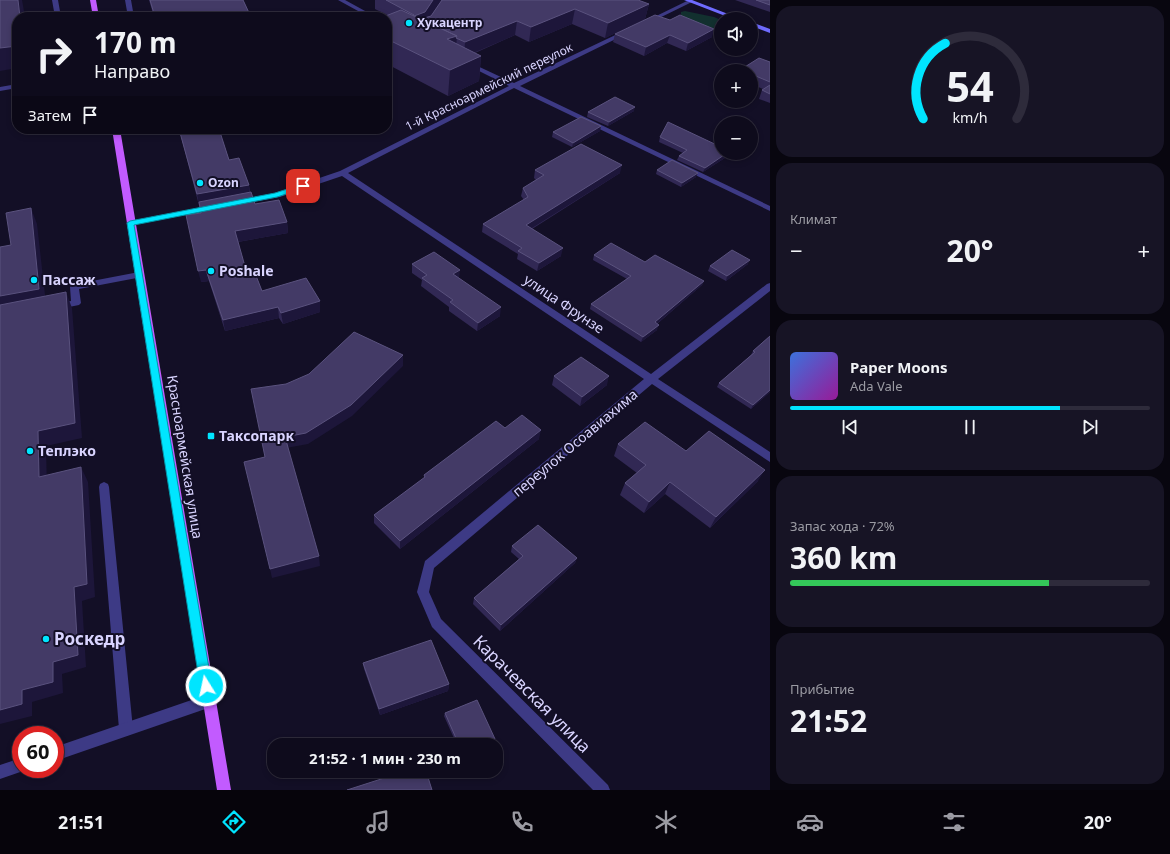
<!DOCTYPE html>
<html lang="ru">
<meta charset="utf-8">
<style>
body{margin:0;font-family:"Noto Sans",sans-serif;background:#171425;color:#f1f3f6;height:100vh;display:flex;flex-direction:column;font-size:15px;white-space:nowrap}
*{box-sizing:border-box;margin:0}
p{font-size:13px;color:#9b9ba3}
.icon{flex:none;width:22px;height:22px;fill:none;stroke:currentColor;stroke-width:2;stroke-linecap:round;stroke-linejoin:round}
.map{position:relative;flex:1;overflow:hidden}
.sheet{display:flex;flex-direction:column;gap:6px;padding:6px;background:#08060f;width:400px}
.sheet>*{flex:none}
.banner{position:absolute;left:12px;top:12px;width:380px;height:122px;border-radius:16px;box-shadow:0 2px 6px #0003,0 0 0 1px #2e2b3b;background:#0e0b1c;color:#f1f3f6;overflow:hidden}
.controls{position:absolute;left:714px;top:12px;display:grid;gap:8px}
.controls a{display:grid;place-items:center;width:44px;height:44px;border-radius:50%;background:#0e0b1c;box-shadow:0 2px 6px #0003,0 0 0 1px #2e2b3b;font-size:20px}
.speed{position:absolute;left:12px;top:726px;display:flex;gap:8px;font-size:20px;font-weight:700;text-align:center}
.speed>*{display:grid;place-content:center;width:52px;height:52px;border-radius:50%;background:#0e0b1c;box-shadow:0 2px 6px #0003,0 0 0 1px #2e2b3b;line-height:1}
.speed .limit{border:6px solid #d22;background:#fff;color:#111}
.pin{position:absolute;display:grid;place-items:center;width:34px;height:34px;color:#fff;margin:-17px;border-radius:8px;box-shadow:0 2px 6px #0006}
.me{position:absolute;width:44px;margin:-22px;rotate:350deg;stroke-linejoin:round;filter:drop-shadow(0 0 3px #0008)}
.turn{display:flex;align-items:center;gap:14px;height:84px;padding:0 16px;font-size:18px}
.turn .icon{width:52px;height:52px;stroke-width:2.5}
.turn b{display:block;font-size:28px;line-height:34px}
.then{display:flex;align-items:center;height:38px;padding:0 16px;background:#0003;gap:8px;font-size:15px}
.big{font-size:30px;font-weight:700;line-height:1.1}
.sheet .card{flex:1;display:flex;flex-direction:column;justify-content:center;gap:6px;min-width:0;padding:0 14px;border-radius:16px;background:#171425}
.sheet .dial{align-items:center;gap:0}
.dial svg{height:104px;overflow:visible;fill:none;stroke:#2e2b3b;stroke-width:7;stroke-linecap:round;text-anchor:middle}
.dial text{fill:#f1f3f6;stroke:none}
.song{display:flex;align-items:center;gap:12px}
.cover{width:48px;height:48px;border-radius:6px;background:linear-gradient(135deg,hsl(220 70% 55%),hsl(300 70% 35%))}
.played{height:4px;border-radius:2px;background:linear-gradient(90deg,#00e5ff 75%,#2e2b3b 75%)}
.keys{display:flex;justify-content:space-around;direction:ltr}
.heat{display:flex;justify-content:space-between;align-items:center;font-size:22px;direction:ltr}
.charge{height:6px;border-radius:3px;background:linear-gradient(90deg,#34c759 72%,#2e2b3b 0)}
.trip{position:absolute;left:267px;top:738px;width:236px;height:40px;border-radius:16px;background:#0e0b1c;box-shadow:0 2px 6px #0003,0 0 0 1px #2e2b3b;font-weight:700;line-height:40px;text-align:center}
.dock{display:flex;height:64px;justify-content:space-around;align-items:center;background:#06040b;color:#9b9ba3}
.dock .icon{width:28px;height:28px}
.dock .current{color:#00e5ff}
.dock b{font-size:18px;color:#f1f3f6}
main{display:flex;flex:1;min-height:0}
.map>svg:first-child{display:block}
.green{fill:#12302f}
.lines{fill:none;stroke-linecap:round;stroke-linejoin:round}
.lane{fill:#3d3a85;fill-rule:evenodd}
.street{fill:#3d3a85;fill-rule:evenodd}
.secondary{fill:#6f6bff;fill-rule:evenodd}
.primary{fill:#c25bff;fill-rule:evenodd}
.wall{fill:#312854}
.shaded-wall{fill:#1d163a}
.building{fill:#433a66;stroke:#5a527e}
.route{fill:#00e5ff;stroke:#0095a6}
.poi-dot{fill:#00e5ff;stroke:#130f26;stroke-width:1.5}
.labels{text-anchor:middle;stroke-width:4;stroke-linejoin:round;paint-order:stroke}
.far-poi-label{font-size:12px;font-weight:bold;fill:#d9d4ff;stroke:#130f26;text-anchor:start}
.far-street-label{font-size:12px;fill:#d9d4ff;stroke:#130f26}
.poi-label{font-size:14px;font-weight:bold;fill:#d9d4ff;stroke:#130f26;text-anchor:start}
.street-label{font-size:14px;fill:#d9d4ff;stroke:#130f26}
.near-poi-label{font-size:17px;font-weight:bold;fill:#d9d4ff;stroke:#130f26;text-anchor:start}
.near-street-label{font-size:17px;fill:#d9d4ff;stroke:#130f26}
</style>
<main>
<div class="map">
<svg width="770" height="790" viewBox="0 0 770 790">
<rect width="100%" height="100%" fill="#130f26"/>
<path class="green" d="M 685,11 L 714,17 L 721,20 L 721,30 L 699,26 L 681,18 L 681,12 Z"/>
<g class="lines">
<path class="lane" d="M 52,0 L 58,0 L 61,17 L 55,17 Z
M 125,0 L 131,0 L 134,17 L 128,17 Z
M 104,482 L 108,484 L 109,487 L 133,729 L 131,734 L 126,736 L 121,734 L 119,729 L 99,487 L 100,484 Z"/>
<path class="street" d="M 338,0 L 345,0 L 376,17 L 369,17 Z
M 689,0 L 694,1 L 649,23 L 644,22 Z
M 626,30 L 628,31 L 628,33 L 520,86 L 770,206 L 770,211 L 514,88 L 348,173 L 651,374 L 767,284 L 770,283 L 770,291 L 658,379 L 770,452 L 770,462 L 652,384 L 434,568 L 429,592 L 441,619 L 608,785 L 610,790 L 593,790 L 432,627 L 417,592 L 425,561 L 644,379 L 342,176 L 280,197 L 241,204 L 237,202 L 241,200 L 275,193 L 340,171 L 509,86 L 467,65 L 467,63 L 471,63 L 514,83 Z
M 17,84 L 17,88 L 0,91 L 0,87 Z
M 213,205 L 217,207 L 216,209 L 130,225 L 126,223 L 130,221 Z
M 139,272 L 143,275 L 142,277 L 79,289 L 81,303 L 79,305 L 59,309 L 54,306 L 56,304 L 71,301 L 70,287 L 71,285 Z
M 209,694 L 214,696 L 216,701 L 214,706 L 55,761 L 55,747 Z
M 21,758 L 21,769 L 26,770 L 0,779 L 0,765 Z"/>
<path class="secondary" d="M 684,0 L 692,0 L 741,19 L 733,19 Z
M 751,22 L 770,29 L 770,33 L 751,26 Z"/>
<path class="primary" d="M 90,0 L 96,0 L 99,17 L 93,17 Z
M 112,129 L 120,129 L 231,790 L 217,790 Z"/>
</g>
<path class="wall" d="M 149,0 L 243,0 L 251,17 L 154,17 Z
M 375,0 L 442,0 L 649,4 L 645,19 L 605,38 L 572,24 L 529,42 L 515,35 L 475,53 L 481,56 L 479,81 L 448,96 L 387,64 L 387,15 L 375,9 Z
M 735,0 L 770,0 L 770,12 Z
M 655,15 L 712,37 L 686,51 L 667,43 L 644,56 L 613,42 L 615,34 Z
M 770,62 L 770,103 L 759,99 L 762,90 L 763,89 L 751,84 L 751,71 L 739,71 L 740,70 Z
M 634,111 L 608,126 L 587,117 L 588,112 Z
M 179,129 L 219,129 L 229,160 L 249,185 L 250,192 L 255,204 L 287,222 L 288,233 L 238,242 L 246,270 L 262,291 L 320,312 L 283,324 L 279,318 L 225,331 L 209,281 L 201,282 L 201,213 Z
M 600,131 L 572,147 L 552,137 L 553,132 Z
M 660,137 L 728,156 L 703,172 L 677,160 L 679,156 L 683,153 L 659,142 Z
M 535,170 L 620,173 L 532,229 L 561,256 L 537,271 L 517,259 L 518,254 L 482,232 L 483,224 L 524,200 L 521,196 L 523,188 L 536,180 L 534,178 Z
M 657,170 L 696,177 L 681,187 L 656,174 Z
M 594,255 L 645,262 L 704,281 L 702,285 L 657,324 L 657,330 L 641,342 L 590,309 L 591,304 L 627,279 L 593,260 Z
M 412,264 L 459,278 L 500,316 L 477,331 L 449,311 L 449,307 L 421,286 L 422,280 L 412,273 Z
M 748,264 L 726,281 L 708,271 L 710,266 Z
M 770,336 L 770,392 L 751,409 L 717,387 L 719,383 L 751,355 L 753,351 Z
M 554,376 L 607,385 L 580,406 L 552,385 Z
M 505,428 L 539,439 L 400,549 L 374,523 L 374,515 L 424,478 L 424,475 Z
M 618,444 L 686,451 L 758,481 L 710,528 L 665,494 L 644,513 L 620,495 L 625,483 L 637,473 L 614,456 Z
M 512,546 L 577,558 L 575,563 L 500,631 L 473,604 L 474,598 L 519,559 L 511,552 Z
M 363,663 L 449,684 L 448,691 L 380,715 L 364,669 Z
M 445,713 L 495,739 L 494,742 L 487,745 L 457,745 L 444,716 Z"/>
<path class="shaded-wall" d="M 18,0 L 22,0 L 25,17 L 20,17 Z
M 433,0 L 442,0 L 426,24 L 410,17 Z
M 649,4 L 645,19 L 605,38 L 608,23 Z
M 575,9 L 572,24 L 529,42 L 531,27 Z
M 517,21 L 515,35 L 464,57 L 465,42 Z
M 714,29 L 712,37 L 686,51 L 688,43 Z
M 670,35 L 667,43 L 644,56 L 646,47 Z
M 457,36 L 455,61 L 447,39 Z
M 17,46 L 17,68 L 0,71 L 0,48 Z
M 481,56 L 479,81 L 448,96 L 450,70 Z
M 635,107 L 634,111 L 608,126 L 609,122 Z
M 601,126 L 600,131 L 572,147 L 573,143 Z
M 727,153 L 729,153 L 728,156 L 703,172 L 705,168 Z
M 622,165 L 620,173 L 524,233 L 526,225 Z
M 698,173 L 696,177 L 681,187 L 682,183 Z
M 249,185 L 250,196 L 199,206 L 197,194 Z
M 31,208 L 37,224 L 46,304 L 0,313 L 0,296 Z
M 287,222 L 288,233 L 237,242 L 235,231 Z
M 563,248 L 561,256 L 537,271 L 539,263 Z
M 750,260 L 748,264 L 726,281 L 727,276 Z
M 206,270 L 209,281 L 201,282 L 198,271 Z
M 460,270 L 459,279 L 453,274 Z
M 704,281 L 702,285 L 653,327 L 655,322 Z
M 66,292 L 72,308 L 82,438 L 46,446 L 47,491 L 39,477 L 38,431 Z
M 320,301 L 320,312 L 283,324 L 281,313 Z
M 278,307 L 279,318 L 225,331 L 223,320 Z
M 501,307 L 500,316 L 477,331 L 478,323 Z
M 659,325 L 657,330 L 641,342 L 643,337 Z
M 403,355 L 403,366 L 352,416 L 308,444 L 286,448 L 285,437 Z
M 609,376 L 607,385 L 580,406 L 582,397 Z
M 770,390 L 770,392 L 751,409 L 753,405 Z
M 541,430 L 539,439 L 400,549 L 400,541 Z
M 81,467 L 88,482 L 95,597 L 82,601 L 86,667 L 62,674 L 63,693 L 32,702 L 32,716 L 0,724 L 0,710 L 53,662 L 74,587 Z
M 765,470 L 758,481 L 710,528 L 716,517 Z
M 670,482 L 665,494 L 644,513 L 649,502 Z
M 319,556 L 320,566 L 272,578 L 270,569 Z
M 577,558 L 575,563 L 500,631 L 501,625 Z
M 449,684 L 448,691 L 380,715 L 379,709 Z
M 495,739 L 494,742 L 487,745 L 481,745 Z"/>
<path class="building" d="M 0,0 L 18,0 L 20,17 L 17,17 L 17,46 L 0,48 Z
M 150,0 L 243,0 L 251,17 L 155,17 Z
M 386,0 L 433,0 L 425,12 L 414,16 L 413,15 L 414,15 Z
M 442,0 L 638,0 L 649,4 L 608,23 L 575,9 L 531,27 L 517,21 L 465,42 L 456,38 L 457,36 L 421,19 L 431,16 Z
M 756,0 L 770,0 L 770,5 Z
M 401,10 L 457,36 L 447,39 L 481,56 L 450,70 L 387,39 L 387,17 L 383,17 Z
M 655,15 L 670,20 L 680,15 L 714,29 L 688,43 L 670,35 L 646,47 L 615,34 Z
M 759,58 L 770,62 L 770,82 L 751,74 L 751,71 L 743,71 L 740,70 Z
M 770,85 L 770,94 L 762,90 Z
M 615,97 L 635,107 L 609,122 L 588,112 Z
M 581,117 L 601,126 L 573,143 L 553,132 Z
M 668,122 L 721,147 L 721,153 L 727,153 L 705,168 L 679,156 L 687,150 L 660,137 Z
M 179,129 L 219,129 L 229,160 L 239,158 L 249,185 L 197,194 Z
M 581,144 L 622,165 L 526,225 L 563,248 L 539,263 L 518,251 L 522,248 L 483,224 L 528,197 L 523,188 L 544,175 L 535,170 Z
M 672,160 L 698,173 L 682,183 L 657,170 Z
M 251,192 L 255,204 L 279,200 L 287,222 L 235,231 L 246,270 L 253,268 L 262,291 L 306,278 L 320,301 L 281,313 L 278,307 L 223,320 L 206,270 L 198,271 L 186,215 L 201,213 L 199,202 Z
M 31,208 L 39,289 L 0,296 L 0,247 L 11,245 L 6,213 Z
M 611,243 L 645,262 L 655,255 L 704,281 L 655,322 L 659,325 L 643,337 L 591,304 L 631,276 L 594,255 Z
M 732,250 L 750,260 L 727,276 L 710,266 Z
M 434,252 L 460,270 L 453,274 L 501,307 L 478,323 L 450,302 L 453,300 L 422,278 L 427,275 L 412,264 Z
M 66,292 L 75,423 L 38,431 L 39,477 L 81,467 L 87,584 L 74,587 L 78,655 L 53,662 L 53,682 L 22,690 L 22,704 L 0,710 L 0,305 Z
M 354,332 L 403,355 L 351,405 L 306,433 L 285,437 L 319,556 L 270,569 L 244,462 L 265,457 L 251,389 L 286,384 L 309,374 Z
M 770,336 L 770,390 L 753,405 L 719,383 L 755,352 L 753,351 Z
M 581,357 L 609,376 L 582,397 L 554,376 Z
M 522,415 L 541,430 L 400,541 L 374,515 L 425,477 L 424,475 L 496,421 L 505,428 Z
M 645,422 L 686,451 L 709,431 L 765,470 L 716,517 L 670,482 L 649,502 L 625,483 L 646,465 L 618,444 Z
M 538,525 L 577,558 L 501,625 L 474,598 L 523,556 L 512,546 Z
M 431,640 L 449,684 L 379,709 L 363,663 Z
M 477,700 L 495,739 L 481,745 L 459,745 L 445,713 Z
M 406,771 L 426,771 L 432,790 L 347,790 Z"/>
<path class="route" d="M 303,184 L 307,186 L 305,188 L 277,197 L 134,225 L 212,686 L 210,690 L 206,692 L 202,690 L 200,686 L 127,223 L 130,221 L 275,193 Z"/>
<g class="poi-dot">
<circle cx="409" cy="23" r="4"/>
<circle cx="200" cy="183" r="4"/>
<circle cx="211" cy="271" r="4"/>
<circle cx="34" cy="280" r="4"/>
<rect x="207" y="432" width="8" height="8" rx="2"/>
<circle cx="30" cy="451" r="4"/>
<circle cx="46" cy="639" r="4"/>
</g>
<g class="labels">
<g class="far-poi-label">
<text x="417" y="27">Хукацентр</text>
<text x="208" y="187">Ozon</text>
</g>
<g class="far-street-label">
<text transform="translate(489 87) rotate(-26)" y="4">1-й Красноармейский переулок</text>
</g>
<g class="poi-label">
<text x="219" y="276">Poshale</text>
<text x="42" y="285">Пассаж</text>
<text x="219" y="441">Таксопарк</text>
<text x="38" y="456">Теплэко</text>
</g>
<g class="street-label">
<text transform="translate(564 304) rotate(34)" y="5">улица Фрунзе</text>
<text transform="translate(575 443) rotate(-40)" y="5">переулок Осоавиахима</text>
<text transform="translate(185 457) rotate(81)" y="5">Красноармейская улица</text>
</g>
<g class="near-poi-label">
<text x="54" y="645">Роскедр</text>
</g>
<g class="near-street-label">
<text transform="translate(532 694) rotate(45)" y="6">Карачевская улица</text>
</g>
</g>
</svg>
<div class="controls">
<a><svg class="icon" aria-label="sound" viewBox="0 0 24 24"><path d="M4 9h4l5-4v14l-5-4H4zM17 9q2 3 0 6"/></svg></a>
<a>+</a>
<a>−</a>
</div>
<div class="speed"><div class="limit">60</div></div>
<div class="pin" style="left:303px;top:186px;background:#d93025"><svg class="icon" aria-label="arrive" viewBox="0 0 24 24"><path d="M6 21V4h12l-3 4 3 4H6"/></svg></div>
<svg class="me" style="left:206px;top:686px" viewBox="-20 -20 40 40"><circle r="17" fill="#00e5ff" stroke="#fff" stroke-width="3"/><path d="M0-11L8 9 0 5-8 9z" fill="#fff"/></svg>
<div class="trip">21:52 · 1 мин · 230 m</div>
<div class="banner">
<div class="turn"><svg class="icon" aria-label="right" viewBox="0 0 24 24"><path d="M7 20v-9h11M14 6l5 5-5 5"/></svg><div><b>170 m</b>Направо</div></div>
<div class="then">Затем<svg class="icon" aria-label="arrive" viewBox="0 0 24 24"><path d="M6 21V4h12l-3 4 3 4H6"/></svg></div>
</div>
</div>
<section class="sheet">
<div class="card dial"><svg viewBox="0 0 100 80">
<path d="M14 69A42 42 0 1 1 86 69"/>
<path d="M14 69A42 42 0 0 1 31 11" stroke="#00e5ff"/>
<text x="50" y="56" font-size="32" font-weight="700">54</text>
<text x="50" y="72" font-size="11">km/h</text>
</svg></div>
<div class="card"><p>Климат</p>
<div class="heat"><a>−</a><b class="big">20°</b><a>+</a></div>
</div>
<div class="card">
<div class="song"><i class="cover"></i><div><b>Paper Moons</b><p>Ada Vale</p></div></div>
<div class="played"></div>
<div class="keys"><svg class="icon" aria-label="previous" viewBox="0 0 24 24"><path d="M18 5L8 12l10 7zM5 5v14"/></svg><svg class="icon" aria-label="pause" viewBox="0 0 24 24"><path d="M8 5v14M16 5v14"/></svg><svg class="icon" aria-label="next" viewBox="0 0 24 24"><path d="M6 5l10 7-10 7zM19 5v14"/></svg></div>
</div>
<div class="card"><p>Запас хода · 72%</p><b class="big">360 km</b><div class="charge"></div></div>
<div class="card"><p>Прибытие</p><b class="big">21:52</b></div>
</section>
</main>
<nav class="dock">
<b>21:51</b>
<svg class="icon current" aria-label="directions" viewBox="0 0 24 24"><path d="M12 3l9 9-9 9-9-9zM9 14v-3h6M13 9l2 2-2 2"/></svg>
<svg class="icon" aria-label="music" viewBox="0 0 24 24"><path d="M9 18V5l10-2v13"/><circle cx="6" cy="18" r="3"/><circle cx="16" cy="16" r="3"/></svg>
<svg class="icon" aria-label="phone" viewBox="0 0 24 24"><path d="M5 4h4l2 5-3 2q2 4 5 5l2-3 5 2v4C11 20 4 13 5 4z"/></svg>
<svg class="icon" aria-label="climate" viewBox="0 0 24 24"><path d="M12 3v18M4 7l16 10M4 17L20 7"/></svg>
<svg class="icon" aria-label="car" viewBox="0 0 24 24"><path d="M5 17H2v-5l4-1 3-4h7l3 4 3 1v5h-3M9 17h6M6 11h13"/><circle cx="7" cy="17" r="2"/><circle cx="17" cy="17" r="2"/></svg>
<svg class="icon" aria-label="filters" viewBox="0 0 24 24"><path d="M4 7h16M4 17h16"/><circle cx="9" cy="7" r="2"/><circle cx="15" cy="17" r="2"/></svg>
<b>20°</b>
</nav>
